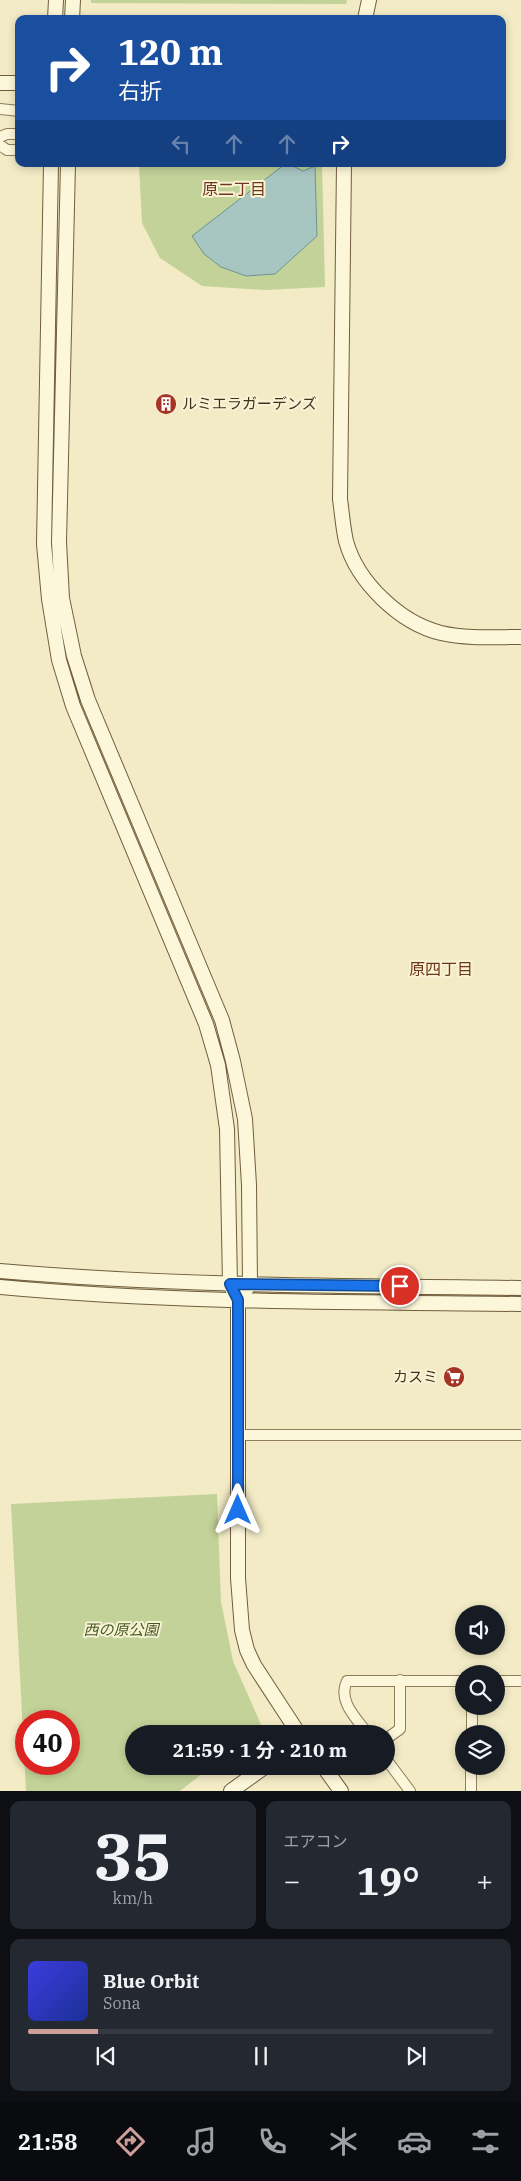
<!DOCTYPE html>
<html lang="ja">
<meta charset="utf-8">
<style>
body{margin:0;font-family:"IBM Plex Serif","Noto Sans JP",serif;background:#242831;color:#f1f3f6;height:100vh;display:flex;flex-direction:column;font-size:19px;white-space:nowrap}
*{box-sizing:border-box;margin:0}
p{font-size:16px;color:#9ea1a6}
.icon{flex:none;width:28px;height:28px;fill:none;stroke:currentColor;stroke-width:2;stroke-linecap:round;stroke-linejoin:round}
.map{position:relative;height:1791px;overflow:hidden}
.side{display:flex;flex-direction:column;gap:10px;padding:10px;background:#0d0f14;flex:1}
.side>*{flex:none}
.guide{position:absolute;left:15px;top:15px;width:491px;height:152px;border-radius:10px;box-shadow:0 2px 8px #0003;background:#1a4fa0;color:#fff;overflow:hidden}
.buttons{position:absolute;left:455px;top:1605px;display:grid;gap:10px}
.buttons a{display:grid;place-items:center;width:50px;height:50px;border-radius:50%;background:#171b24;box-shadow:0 2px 8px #0003;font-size:25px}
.speed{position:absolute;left:15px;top:1710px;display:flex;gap:10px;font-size:25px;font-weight:700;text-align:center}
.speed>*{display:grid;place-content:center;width:65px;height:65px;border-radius:50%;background:#171b24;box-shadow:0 2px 8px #0003;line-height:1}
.speed .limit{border:8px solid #d22;background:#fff;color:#111}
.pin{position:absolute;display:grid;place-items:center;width:42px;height:42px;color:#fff;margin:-21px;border:2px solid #fff;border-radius:50%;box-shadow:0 1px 5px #0007}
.me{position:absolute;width:55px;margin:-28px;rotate:0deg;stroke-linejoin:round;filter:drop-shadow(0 0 4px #0008)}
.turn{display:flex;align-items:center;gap:18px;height:105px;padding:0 20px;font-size:22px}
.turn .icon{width:65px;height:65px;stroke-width:2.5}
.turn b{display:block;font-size:35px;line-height:42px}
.lanes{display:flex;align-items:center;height:48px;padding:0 20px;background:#0003;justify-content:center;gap:25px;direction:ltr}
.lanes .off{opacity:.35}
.big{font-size:38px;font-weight:700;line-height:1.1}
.side .widget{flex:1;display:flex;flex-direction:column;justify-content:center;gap:8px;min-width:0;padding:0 18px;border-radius:10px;background:#242831}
.side .dial{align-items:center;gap:0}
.dial b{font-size:65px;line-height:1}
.song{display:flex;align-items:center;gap:15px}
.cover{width:60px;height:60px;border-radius:8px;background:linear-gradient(135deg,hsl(240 70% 55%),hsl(230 70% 35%))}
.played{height:5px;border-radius:2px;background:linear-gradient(90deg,#ce9e98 15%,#363941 15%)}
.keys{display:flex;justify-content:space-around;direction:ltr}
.heat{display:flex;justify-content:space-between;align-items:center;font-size:28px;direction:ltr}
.side .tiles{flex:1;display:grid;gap:10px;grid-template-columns:1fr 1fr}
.widget:last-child{grid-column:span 2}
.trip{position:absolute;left:125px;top:1725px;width:270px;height:50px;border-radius:25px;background:#171b24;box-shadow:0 2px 8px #0003;font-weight:700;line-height:50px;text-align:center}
.tab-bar{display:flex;height:80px;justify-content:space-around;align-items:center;background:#090b0e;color:#9ea1a6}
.tab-bar .icon{width:35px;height:35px}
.tab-bar .on{color:#ce9e98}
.tab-bar b{font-size:22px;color:#f1f3f6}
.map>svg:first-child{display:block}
.green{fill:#c3d298;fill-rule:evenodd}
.water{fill:#a7c5c1;stroke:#6d9590}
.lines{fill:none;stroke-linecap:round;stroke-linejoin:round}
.street-casing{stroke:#8f7e59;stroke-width:12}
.secondary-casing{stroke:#715e3c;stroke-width:16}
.street{stroke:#fcf6da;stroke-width:10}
.secondary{stroke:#fcf6da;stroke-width:14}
.route-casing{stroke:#114b97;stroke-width:12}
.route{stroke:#1a73e8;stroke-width:9}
.labels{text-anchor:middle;stroke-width:4;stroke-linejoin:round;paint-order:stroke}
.poi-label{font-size:15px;fill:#3e321e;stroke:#f9f3d6;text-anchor:start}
.park-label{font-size:15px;font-style:italic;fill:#465c23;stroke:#f9f3d6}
.neighbourhood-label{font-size:16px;fill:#6f371a;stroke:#f9f3d6}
</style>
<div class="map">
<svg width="521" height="1791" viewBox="0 0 521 1791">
<rect width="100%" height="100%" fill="#f2ebc5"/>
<path class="green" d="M 91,0 L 347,0 L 346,4 L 91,3 Z
M 139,164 L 322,164 L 325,287 L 265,290 L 202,286 L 160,258 L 142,223 Z
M 217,1494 L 221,1602 L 233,1661 L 262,1727 L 253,1734 L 134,1734 L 134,1766 L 212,1766 L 180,1791 L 26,1791 L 11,1504 ZM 26,1721 L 69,1721 L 69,1764 L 26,1764 Z"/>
<path class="water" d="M 285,164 L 289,164 L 303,171 L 315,166 L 317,236 L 275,274 L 246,276 L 221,267 L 204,254 L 192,236 Z"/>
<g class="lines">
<g class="street-casing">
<path id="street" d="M 0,109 L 19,111
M 0,137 L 7,134 L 19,134
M 0,145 L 7,150 L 19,150
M 238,1435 L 521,1435
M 496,1681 L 521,1681
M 368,1734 C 357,1719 337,1701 347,1681 L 464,1681
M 472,1734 L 472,1706
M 386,1739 L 400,1729 L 400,1680
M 386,1759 L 410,1791
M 471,1791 L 471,1766"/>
</g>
<g class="secondary-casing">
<path id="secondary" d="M 55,19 L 56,0
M 72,19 L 73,0
M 365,19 L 369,0
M 0,83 L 19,83
M 51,164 L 44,544 L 49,599 L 59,660 L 73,706 L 206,1024 L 218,1065 L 227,1129 L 230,1284 L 238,1300 L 238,1578 L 242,1630 L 247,1650 L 254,1665 L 299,1734
M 68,164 L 59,542 L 62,598 L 74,656 L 88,700 L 222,1020 L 233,1061 L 245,1119 L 249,1185 L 250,1284 L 238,1300
M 344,164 L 340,499 C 342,513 343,528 346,541 C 357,582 400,623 441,633 C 467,639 495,637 521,637
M 0,1271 C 173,1286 347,1286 521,1288
M 0,1287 C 173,1303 347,1302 521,1304
M 323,1766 L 341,1791
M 231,1791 L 266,1766"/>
</g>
<use href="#street" class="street"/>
<use href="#secondary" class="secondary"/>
</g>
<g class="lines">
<g class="route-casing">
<path id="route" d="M 238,1510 L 238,1300 L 230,1284 L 400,1286"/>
</g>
<use href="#route" class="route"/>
</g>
<defs>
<g id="building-disc" transform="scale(1.125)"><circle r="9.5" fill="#a43524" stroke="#f9f3d6"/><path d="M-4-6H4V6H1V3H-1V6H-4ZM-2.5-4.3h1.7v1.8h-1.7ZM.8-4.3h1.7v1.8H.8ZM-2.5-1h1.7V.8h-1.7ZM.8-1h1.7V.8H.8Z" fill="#fff"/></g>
<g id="supermarket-disc" transform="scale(1.125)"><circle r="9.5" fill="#a43524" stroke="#f9f3d6"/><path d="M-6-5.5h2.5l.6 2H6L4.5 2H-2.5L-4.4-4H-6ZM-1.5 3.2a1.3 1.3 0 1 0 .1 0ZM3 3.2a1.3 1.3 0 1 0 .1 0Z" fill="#fff"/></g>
</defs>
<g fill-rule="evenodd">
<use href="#building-disc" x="166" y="404"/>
<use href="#supermarket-disc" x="454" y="1377"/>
</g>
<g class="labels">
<g class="poi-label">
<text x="182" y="409">ルミエラガーデンズ</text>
<text x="438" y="1382" text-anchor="end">カスミ</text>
</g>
<g class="park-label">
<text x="121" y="1635">西の原公園</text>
</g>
<g class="neighbourhood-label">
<text x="234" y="195">原二丁目</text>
<text x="441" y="975">原四丁目</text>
</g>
</g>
</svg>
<div class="buttons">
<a><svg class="icon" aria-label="sound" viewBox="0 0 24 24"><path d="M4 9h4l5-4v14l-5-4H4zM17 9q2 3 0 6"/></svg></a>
<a><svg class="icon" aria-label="search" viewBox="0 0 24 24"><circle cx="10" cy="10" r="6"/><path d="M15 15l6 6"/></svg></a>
<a><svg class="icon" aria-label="layers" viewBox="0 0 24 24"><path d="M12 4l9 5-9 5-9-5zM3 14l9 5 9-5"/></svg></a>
</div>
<div class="speed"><div class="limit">40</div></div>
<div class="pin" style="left:400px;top:1286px;background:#d93025"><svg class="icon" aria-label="arrive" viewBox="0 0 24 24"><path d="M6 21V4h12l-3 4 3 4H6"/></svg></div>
<svg class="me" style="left:238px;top:1510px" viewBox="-20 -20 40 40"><path d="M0-17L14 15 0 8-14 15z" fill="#1a73e8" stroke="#fff" stroke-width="4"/></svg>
<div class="trip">21:59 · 1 分 · 210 m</div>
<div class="guide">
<div class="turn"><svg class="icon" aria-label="right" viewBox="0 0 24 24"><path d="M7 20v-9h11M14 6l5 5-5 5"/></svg><div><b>120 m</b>右折</div></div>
<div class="lanes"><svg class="icon off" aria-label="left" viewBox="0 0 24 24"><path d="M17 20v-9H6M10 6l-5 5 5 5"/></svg><svg class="icon off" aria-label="ahead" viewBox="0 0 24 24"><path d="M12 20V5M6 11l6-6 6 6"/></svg><svg class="icon off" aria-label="ahead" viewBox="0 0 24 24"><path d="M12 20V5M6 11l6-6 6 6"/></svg><svg class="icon" aria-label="right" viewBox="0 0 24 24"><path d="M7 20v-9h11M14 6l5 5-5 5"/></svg></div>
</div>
</div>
<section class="side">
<div class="tiles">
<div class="widget dial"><b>35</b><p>km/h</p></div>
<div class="widget"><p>エアコン</p>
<div class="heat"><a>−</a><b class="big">19°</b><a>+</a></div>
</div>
<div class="widget">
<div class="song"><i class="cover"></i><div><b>Blue Orbit</b><p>Sona</p></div></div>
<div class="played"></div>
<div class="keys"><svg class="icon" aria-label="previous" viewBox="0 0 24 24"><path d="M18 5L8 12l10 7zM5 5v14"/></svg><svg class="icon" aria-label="pause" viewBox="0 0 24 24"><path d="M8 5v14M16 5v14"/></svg><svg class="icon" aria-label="next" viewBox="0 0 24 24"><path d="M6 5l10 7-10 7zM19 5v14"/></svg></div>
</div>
</div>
</section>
<nav class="tab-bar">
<b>21:58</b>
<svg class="icon on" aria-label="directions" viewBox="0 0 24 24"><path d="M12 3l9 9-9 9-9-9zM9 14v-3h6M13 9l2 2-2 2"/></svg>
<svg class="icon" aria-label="music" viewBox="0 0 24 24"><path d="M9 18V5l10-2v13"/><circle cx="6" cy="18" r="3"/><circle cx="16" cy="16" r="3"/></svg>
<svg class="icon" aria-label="phone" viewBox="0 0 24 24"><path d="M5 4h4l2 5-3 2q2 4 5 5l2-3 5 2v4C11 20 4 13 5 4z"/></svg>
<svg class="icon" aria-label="climate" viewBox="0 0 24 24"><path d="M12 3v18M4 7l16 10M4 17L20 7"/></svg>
<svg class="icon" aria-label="car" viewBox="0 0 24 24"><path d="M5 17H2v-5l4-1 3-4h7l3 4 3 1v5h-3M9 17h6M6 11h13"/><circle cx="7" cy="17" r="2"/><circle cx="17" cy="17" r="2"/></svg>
<svg class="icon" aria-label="filters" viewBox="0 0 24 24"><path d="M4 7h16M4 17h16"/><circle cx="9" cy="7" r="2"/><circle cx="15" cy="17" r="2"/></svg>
</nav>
